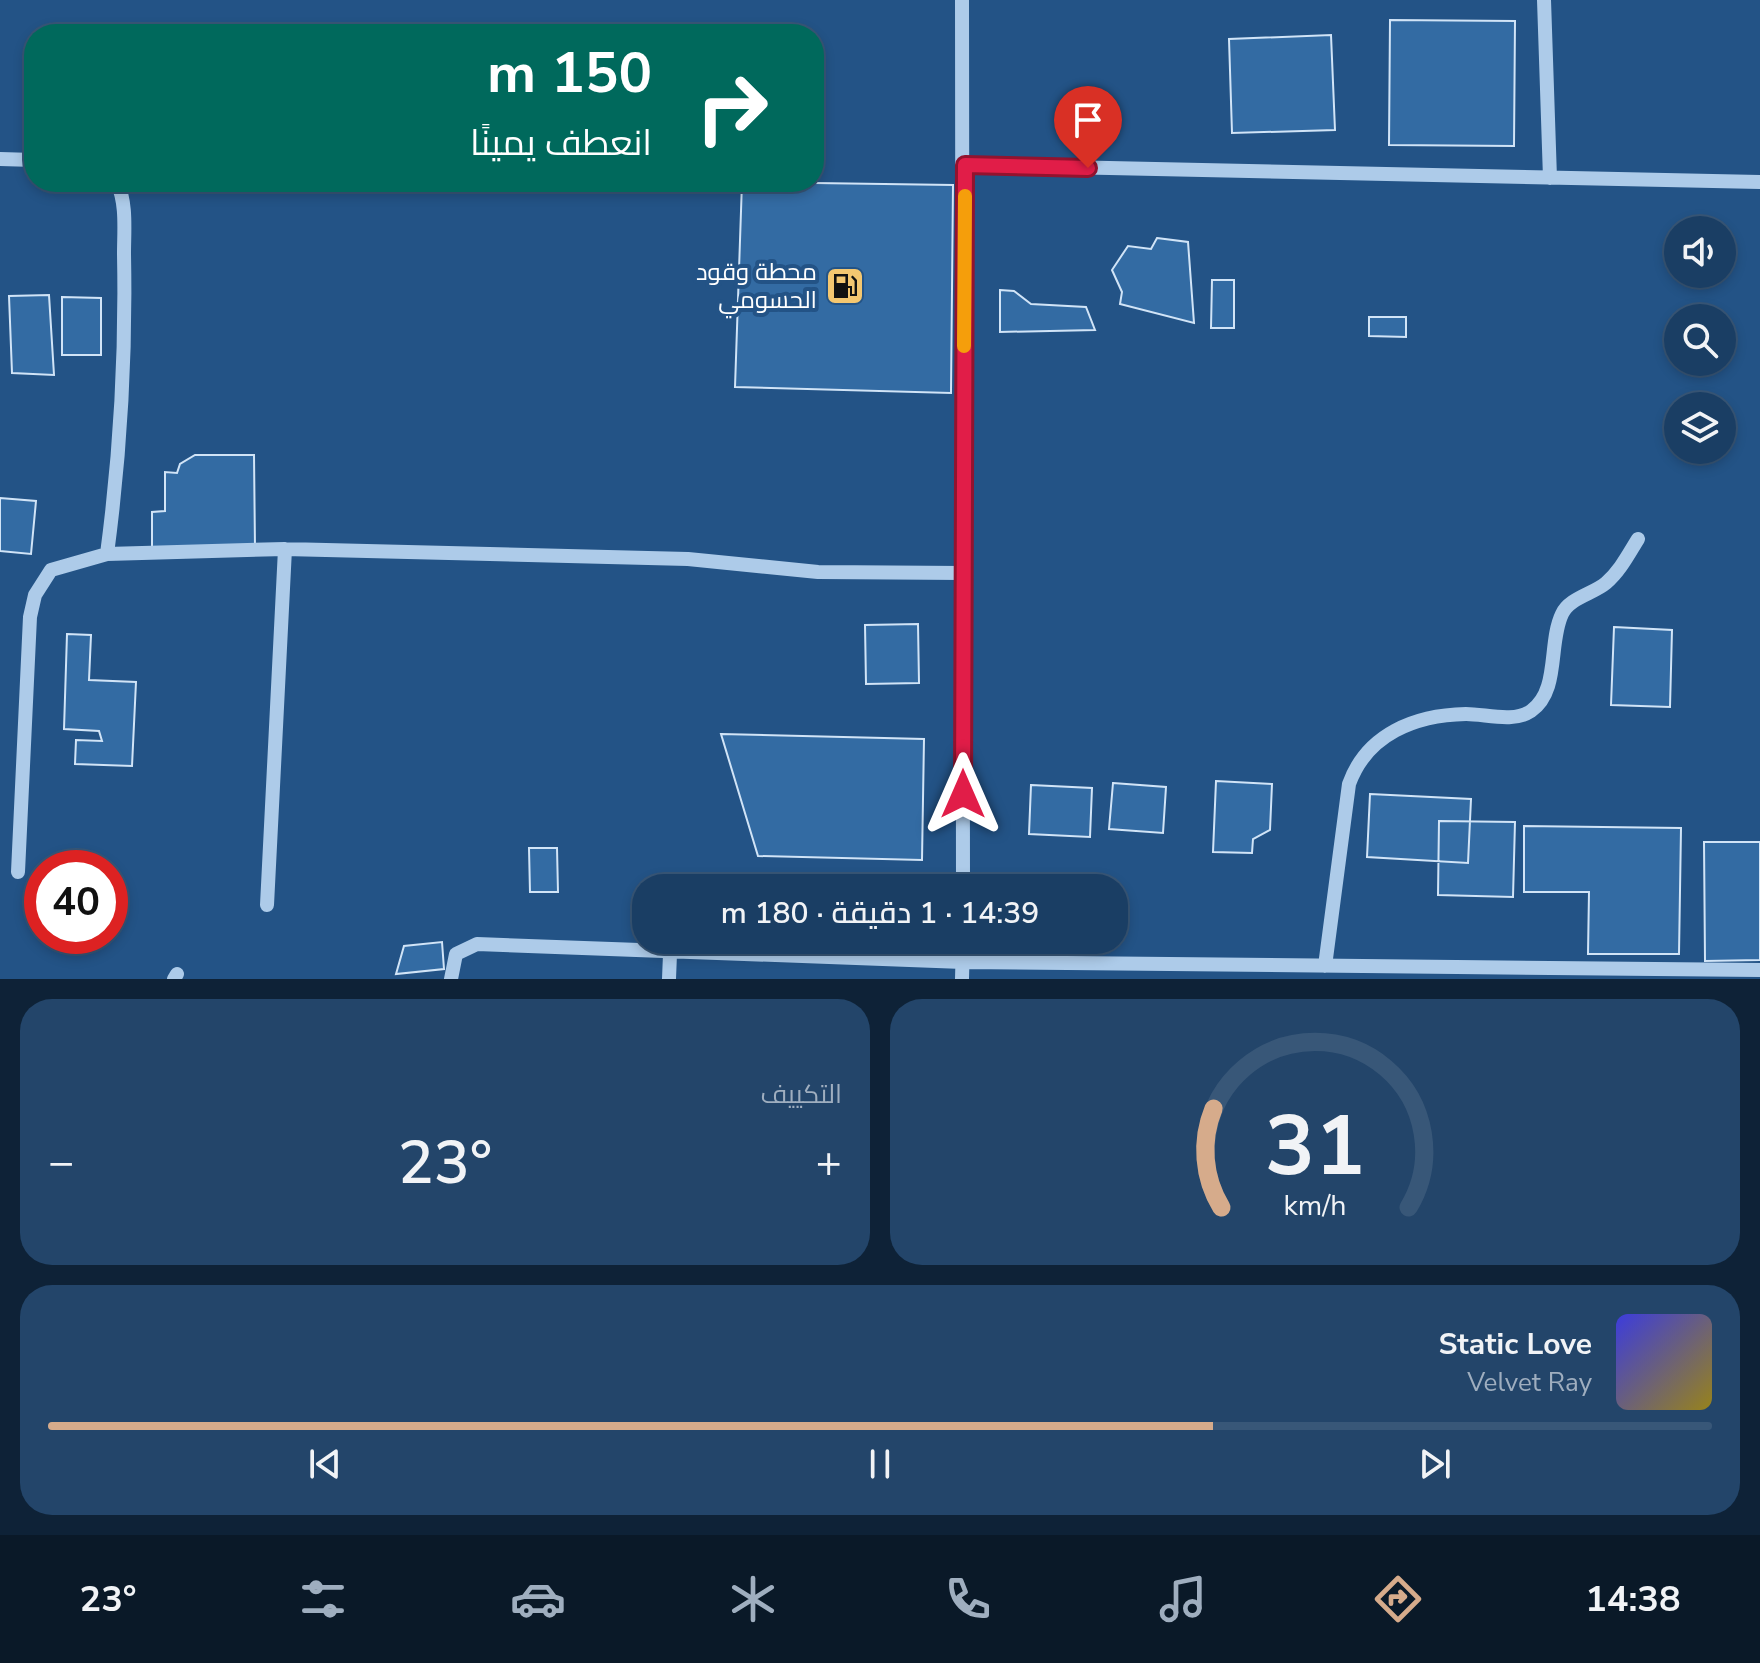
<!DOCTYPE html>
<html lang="ar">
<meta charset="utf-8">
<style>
body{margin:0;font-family:"Nunito Sans",Cairo,sans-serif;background:#23456a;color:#f1f3f6;direction:rtl;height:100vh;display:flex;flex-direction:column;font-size:30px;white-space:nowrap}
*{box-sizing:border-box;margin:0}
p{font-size:26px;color:#9faebf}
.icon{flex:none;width:44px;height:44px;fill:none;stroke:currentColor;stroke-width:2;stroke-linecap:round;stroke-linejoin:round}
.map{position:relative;height:979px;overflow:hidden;direction:ltr}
.details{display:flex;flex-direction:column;gap:20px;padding:20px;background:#0e2237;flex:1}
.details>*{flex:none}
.guide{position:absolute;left:24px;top:24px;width:800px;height:168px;border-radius:32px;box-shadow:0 4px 12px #0003,0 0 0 2px #385778;direction:rtl;background:#00695c;color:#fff;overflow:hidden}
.tools{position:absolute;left:1664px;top:216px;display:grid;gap:16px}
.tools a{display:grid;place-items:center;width:72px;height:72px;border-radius:50%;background:#1a3e64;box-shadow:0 4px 12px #0003,0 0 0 2px #385778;font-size:40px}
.speed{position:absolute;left:24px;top:850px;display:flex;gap:16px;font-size:40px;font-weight:700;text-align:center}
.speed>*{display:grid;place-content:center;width:104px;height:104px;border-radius:50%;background:#1a3e64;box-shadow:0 4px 12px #0003,0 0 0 2px #385778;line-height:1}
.speed .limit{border:12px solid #d22;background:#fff;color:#111}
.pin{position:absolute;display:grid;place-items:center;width:68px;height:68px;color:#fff;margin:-82px -34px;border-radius:50% 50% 50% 0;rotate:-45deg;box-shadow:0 0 8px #0007}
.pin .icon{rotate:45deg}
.me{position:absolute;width:88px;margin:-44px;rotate:0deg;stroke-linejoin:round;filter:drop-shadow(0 0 6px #0008)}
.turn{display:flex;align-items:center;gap:28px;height:168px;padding:0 40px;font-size:36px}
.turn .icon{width:104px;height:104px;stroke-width:2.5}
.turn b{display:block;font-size:56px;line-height:68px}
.big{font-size:60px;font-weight:600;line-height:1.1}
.details .tile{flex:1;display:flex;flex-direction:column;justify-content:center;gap:12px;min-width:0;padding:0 28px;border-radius:32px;background:#23456a}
.details .dial{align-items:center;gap:0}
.dial svg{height:208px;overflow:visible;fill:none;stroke:#385778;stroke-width:7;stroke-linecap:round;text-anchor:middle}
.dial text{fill:#f1f3f6;stroke:none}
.song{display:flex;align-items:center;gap:24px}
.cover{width:96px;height:96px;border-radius:12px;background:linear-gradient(135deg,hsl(240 70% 55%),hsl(50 70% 35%))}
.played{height:8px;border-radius:4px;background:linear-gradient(90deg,#d6ab8b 70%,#385778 70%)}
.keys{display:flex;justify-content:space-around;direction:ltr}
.heat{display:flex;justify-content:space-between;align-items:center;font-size:44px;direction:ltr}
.details .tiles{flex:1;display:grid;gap:20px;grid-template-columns:1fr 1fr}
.tile:last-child{grid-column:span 2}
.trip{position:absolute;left:632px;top:874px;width:496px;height:80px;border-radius:32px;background:#1a3e64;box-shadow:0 4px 12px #0003,0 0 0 2px #385778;font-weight:600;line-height:80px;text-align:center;direction:rtl}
.tabs{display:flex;height:128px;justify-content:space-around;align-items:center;background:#0a1928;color:#9faebf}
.tabs .icon{width:56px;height:56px}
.tabs .selected{color:#d6ab8b}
.tabs b{font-size:36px;color:#f1f3f6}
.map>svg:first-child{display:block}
.building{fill:#336ba3;stroke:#d1e4f7;stroke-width:2}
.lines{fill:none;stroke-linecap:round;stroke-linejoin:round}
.minor{stroke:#adcbe9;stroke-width:14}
.route-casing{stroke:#92132f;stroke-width:20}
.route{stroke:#e11d48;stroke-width:14}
.slow{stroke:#f59e0b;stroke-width:14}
.labels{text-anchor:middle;stroke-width:8;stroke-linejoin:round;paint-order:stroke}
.poi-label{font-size:24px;fill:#fff;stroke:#235386;text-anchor:end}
</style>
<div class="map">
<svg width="1760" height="979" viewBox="0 0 1760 979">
<rect width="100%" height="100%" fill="#235386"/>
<path class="building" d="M 1390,20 L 1515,21 L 1514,146 L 1389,145 Z
M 1331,35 L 1335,130 L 1232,133 L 1229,39 Z
M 742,182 L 953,185 L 951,393 L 735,387 Z
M 1157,238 L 1188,242 L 1194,323 L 1120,304 L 1122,292 L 1112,270 L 1128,246 L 1151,249 Z
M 1212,280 L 1234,280 L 1234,328 L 1211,328 Z
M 1000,290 L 1014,291 L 1031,304 L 1086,307 L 1095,330 L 1000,332 Z
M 49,295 L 54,375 L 12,373 L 9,296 Z
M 62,297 L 101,298 L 101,355 L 62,355 Z
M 1369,317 L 1406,317 L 1406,337 L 1369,336 Z
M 195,455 L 254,455 L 255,548 L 152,548 L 152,512 L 165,511 L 165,472 L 177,473 L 180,464 Z
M 0,498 L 36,501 L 31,554 L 0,551 Z
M 918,624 L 919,683 L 866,684 L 865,625 Z
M 1614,627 L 1672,630 L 1670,707 L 1611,705 Z
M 67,634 L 91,635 L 89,680 L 136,682 L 132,766 L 75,764 L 76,740 L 102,741 L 99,731 L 64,729 Z
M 721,734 L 924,739 L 922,860 L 758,856 Z
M 1216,781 L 1272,784 L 1270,830 L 1253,839 L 1252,853 L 1213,852 Z
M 1113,783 L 1166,787 L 1163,833 L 1109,829 Z
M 1031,785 L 1092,788 L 1090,837 L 1029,834 Z
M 1370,794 L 1471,799 L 1468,863 L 1367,857 Z
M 1439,821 L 1515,822 L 1513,897 L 1438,895 Z
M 1524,826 L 1681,828 L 1679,954 L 1588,954 L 1589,892 L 1524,892 Z
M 1704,842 L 1760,842 L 1760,960 L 1705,961 Z
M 529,848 L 557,848 L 558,892 L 530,892 Z
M 442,942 L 444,969 L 396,974 L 404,946 Z"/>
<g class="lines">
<path class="minor" d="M 962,0 L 963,888
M 1544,0 L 1550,178
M 0,159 L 34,160
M 965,165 L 1760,182
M 107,554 L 285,549 L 688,559 L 818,572 L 963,573
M 18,872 L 30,617 L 35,595 L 51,570 L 107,554 C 120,456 126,353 124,254 C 124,230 127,204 117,182
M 267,905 L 285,549
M 1325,966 L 1349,784 C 1367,734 1415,715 1466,714 C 1486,714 1513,723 1531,711 C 1560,691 1548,643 1562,614 C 1569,598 1593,594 1606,583 C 1620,571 1628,555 1638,539
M 174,979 L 177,974
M 451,979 L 456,954 L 477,944 L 963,962 L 1760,970
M 669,979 L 670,954
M 962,979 L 963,940"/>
</g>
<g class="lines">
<g class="route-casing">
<path id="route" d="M 963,794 L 965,165 L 1088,168"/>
</g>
<use href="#route" class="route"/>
<path class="slow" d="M 964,346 L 965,196"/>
</g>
<defs>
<g id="fuel-square" transform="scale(2)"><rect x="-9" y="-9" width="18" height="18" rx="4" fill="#f4c770" stroke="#235386"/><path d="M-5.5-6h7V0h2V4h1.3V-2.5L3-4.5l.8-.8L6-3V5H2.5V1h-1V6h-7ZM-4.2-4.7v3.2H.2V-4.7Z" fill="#111"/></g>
</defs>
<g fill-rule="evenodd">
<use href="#fuel-square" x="845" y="286"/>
</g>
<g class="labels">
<g class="poi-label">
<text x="817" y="280">محطة وقود<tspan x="817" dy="28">الحسومي</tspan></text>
</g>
</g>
</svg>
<div class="tools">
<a><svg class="icon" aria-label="sound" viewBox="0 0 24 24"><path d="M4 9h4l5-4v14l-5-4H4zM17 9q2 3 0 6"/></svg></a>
<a><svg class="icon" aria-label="search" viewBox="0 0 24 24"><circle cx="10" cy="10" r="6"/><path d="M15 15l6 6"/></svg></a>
<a><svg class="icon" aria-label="layers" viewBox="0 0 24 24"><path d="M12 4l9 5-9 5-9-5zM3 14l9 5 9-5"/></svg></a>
</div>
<div class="speed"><div class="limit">40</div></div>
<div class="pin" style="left:1088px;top:168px;background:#d93025"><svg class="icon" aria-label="arrive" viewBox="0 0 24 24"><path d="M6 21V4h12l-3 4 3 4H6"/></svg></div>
<svg class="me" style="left:963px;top:794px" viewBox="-20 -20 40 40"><path d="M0-17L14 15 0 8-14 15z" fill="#e11d48" stroke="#fff" stroke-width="4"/></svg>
<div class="trip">14:39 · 1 دقيقة · 180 m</div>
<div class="guide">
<div class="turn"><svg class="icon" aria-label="right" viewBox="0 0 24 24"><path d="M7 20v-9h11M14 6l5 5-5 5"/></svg><div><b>150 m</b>انعطف يمينًا</div></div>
</div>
</div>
<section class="details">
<div class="tiles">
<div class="tile dial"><svg viewBox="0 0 100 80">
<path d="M14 69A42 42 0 1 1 86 69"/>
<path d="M14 69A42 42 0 0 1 11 31" stroke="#d6ab8b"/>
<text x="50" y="56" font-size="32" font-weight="700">31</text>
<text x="50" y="72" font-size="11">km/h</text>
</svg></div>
<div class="tile"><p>التكييف</p>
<div class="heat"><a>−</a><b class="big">23°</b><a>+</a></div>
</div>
<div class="tile">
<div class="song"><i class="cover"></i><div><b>Static Love</b><p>Velvet Ray</p></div></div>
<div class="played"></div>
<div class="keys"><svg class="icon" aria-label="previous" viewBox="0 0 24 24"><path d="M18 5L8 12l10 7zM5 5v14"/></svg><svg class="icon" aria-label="pause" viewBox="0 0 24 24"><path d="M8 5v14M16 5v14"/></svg><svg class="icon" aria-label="next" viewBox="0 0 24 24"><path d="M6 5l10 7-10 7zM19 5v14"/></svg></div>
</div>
</div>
</section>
<nav class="tabs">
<b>14:38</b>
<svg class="icon selected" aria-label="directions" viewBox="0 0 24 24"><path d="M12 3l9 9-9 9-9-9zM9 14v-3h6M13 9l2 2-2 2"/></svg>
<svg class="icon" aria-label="music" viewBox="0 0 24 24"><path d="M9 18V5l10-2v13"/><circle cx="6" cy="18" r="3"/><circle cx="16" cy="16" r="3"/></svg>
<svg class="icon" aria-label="phone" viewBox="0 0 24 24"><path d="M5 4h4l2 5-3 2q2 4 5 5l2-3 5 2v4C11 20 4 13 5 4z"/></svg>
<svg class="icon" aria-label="climate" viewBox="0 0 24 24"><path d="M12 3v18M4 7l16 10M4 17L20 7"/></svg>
<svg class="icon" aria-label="car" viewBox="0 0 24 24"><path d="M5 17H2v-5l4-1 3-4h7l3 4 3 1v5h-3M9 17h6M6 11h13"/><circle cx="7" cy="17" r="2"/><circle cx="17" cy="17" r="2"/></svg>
<svg class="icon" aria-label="filters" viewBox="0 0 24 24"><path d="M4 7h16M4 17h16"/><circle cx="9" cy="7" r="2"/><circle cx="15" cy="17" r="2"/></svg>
<b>23°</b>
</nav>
